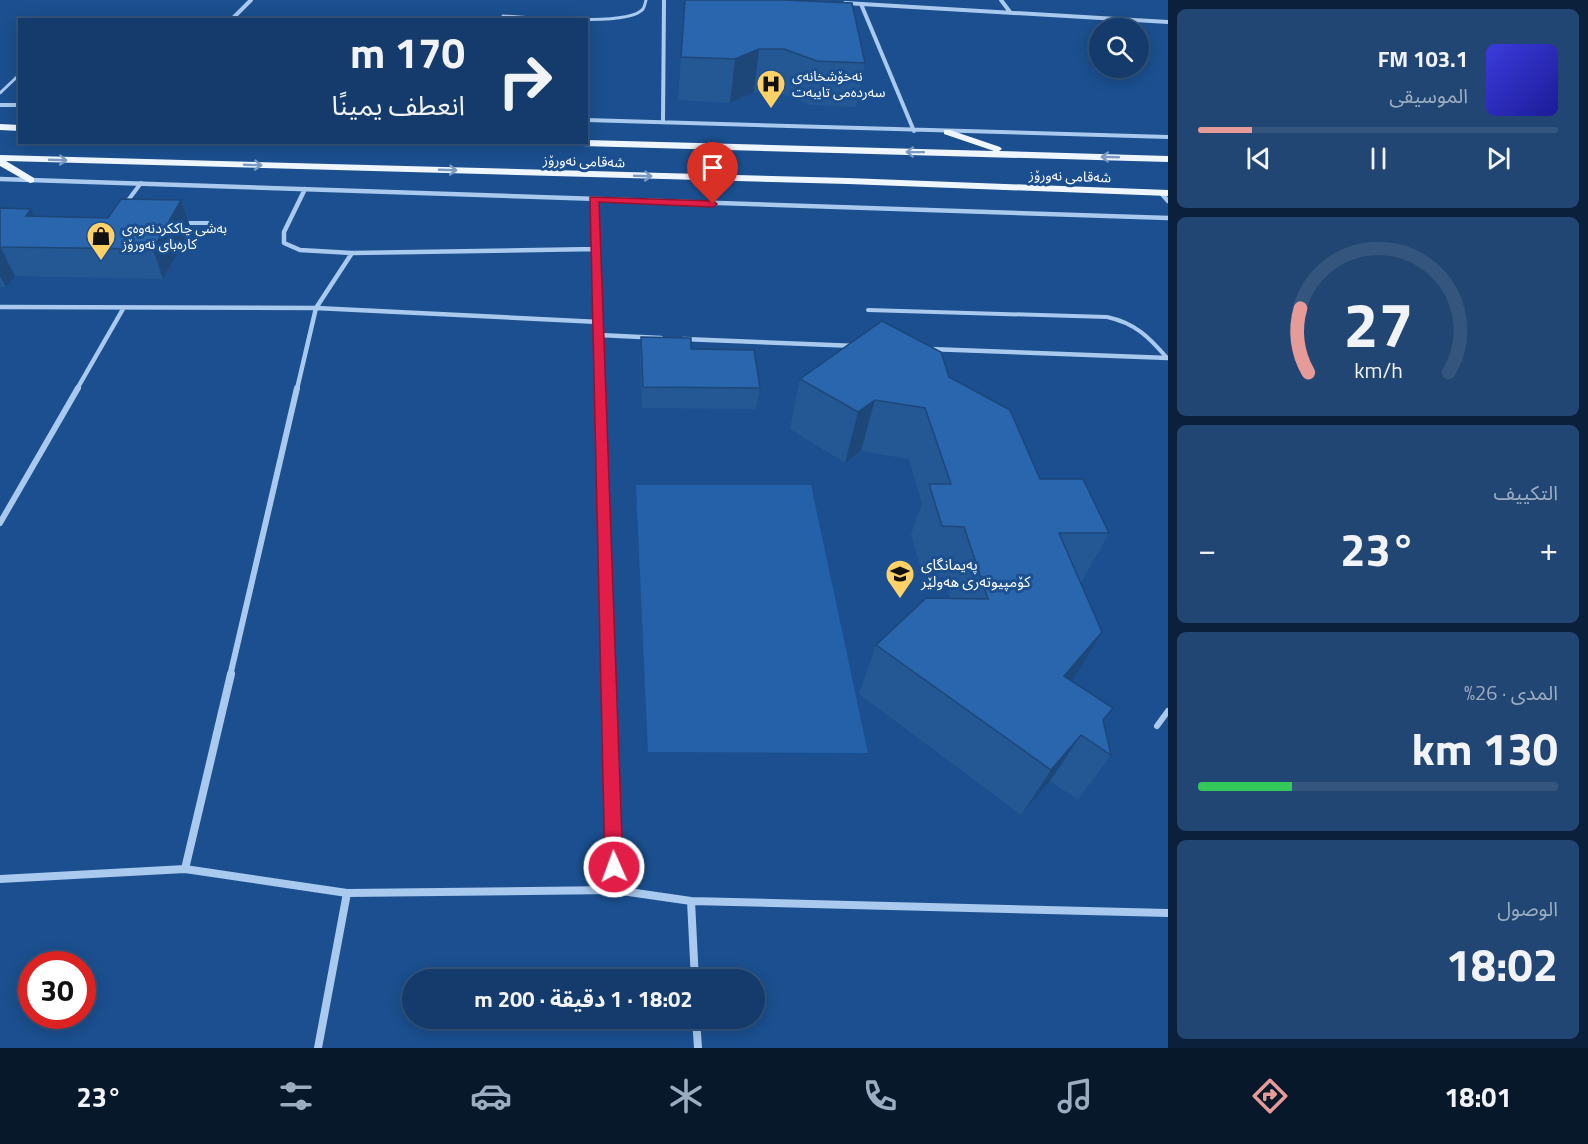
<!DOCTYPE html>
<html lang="ar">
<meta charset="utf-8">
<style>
body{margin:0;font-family:"Titillium Web","Noto Sans Arabic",sans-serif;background:#214673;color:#f1f3f6;direction:rtl;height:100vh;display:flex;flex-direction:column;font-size:22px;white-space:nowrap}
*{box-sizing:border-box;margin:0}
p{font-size:20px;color:#9dadc1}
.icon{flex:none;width:33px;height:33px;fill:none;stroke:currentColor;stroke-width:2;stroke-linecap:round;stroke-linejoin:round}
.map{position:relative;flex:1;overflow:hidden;direction:ltr}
.side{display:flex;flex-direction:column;gap:9px;padding:9px;background:#0b203b;width:420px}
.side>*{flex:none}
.hud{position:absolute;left:18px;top:18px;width:570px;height:126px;border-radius:0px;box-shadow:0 3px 15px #0003,0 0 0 2px #33557e;direction:rtl;background:#143b6b;color:#f1f3f6;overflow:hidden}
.tools{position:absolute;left:1089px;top:18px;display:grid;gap:12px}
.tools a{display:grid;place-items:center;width:60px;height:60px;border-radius:50%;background:#143b6b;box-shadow:0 3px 15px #0003,0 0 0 2px #33557e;font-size:30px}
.speed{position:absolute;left:18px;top:951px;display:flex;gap:12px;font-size:30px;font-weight:700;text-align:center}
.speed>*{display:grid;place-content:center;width:78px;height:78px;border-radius:50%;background:#143b6b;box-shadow:0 3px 15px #0003,0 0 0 2px #33557e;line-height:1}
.speed .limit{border:9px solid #d22;background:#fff;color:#111}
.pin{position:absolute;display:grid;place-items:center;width:51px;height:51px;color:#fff;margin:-62px -26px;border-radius:50% 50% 50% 0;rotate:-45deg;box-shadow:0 0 6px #0007}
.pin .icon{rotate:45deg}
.me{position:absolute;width:66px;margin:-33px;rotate:358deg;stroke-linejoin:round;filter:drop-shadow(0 0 4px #0008)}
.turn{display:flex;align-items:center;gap:21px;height:126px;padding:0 24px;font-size:27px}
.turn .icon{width:78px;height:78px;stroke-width:2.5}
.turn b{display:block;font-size:42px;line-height:51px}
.big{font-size:45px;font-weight:700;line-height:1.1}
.side .widget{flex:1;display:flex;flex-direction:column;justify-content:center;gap:9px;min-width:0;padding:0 21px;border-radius:9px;background:#214673}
.side .dial{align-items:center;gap:0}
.dial svg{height:156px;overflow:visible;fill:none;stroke:#33557e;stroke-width:7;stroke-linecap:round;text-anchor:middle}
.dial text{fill:#f1f3f6;stroke:none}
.song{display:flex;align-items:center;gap:18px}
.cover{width:72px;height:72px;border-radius:9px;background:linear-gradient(135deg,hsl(240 70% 55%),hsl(240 70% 35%))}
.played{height:6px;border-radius:3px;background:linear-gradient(90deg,#e69b98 15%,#33557e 15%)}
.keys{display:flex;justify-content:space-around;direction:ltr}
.heat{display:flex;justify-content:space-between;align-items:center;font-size:33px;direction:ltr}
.charge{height:9px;border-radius:4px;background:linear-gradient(90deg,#34c759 26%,#33557e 0)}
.trip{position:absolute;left:402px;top:969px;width:363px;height:60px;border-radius:30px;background:#143b6b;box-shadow:0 3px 15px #0003,0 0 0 2px #33557e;font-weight:700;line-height:60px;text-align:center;direction:rtl}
.dock{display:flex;height:96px;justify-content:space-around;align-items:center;background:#08182b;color:#9dadc1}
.dock .icon{width:42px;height:42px}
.dock .active{color:#e69b98}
.dock b{font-size:27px;color:#f1f3f6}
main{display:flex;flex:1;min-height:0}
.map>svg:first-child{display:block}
.green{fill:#2461a8}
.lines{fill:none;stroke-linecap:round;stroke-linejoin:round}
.lane-far2{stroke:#a9c9ee;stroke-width:3}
.lane-far1{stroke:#a9c9ee;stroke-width:4}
.lane{stroke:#a9c9ee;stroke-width:6}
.street-far3{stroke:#a9c9ee;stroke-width:4}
.street-far2{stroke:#a9c9ee;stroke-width:4.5}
.street-far1{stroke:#a9c9ee;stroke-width:6}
.street{stroke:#a9c9ee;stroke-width:8}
.primary{fill:#f0f6ff;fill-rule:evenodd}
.wall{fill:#245895}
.shaded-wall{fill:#1d4779}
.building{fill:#2a66ad;stroke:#1d4779;stroke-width:1.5}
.oneway{stroke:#7b9ac1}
.route{fill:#e11d48;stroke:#92132f;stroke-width:1.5}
.labels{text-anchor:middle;stroke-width:6;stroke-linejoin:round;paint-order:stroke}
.far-poi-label{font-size:14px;fill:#fff;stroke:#1b4f8f;text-anchor:start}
.far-street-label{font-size:14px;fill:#fff;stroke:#1b4f8f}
.poi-label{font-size:15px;fill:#fff;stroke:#1b4f8f;text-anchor:start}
</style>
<main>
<section class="side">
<div class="widget">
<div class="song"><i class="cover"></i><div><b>103.1 FM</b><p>الموسيقى</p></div></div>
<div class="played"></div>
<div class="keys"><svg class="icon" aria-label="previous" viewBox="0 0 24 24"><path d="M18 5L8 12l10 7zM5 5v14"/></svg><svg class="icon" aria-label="pause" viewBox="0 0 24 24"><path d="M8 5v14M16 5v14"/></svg><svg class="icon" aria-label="next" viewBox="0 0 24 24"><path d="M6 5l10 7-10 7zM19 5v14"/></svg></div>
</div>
<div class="widget dial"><svg viewBox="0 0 100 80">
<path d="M14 69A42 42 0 1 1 86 69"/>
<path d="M14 69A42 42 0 0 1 10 36" stroke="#e69b98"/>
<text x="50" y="56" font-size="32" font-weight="700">27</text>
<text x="50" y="72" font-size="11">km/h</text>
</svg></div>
<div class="widget"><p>التكييف</p>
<div class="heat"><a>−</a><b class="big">23°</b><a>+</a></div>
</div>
<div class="widget"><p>المدى · 26%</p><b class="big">130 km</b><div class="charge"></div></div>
<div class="widget"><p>الوصول</p><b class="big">18:02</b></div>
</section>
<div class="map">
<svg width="1168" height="1048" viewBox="0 0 1168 1048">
<rect width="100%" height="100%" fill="#1b4f8f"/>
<path class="green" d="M 636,485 L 811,485 L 868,753 L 648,752 Z"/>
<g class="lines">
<path class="lane-far2" d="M 503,16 C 528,17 629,27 643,9 C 645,6 645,3 646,0
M 0,93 L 20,74"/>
<path class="lane-far1" d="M 126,203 L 141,183
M 184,223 L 208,223
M 868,310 L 1107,317 C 1135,323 1149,337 1167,358"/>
<path class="lane" d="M 1157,726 L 1168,711"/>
<path class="street-far3" d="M 1001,0 L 1010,12
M 845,3 L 1168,22
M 861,4 L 914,131
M 231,20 L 251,0
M 0,105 L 20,105
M 586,120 L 1168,137
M 663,122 L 664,0"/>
<path class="street-far2" d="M 0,179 L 1168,218
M 305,189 L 284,232 L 284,243 L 300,250 L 352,253 L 596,249
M 1161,193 L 1168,201
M 594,199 L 600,389
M 0,307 L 316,308 L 599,322
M 599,335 L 661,338
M 683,339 L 856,346
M 929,349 L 1168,358
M 77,389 L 123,309
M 297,389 L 316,308 L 352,253"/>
<path class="street-far1" d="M 600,388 L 608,676
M 0,523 L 78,388
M 230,676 L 297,388"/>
<path class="street" d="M 608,674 L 615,890
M 185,869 L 231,674
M 0,879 L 185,869 L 347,893 L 615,890 L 691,901 L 1168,913
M 691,901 L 695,980
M 696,1018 L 698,1048
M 318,1048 L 347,893"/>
<path class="primary" d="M 0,124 L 20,125 L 20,131 L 0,130 Z
M 944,130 L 950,130 L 1000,147 L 1002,149 L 999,151 L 1168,156 L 1168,162 L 545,145 L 540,142 L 586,142 L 586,140 L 994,151 L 944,134 Z
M 0,155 L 848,178 L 1168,190 L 1168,196 L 848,184 L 6,161 L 34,178 L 34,182 L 30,183 L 0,166 Z"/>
</g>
<path class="wall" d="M 685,0 L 865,63 L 856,107 L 810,105 L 778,92 L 754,92 L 730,103 L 678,100 Z
M 181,200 L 191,229 L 163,279 L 15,276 L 6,287 L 0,287 L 0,208 L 31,209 L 34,216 L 108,218 Z
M 641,337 L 691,349 L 760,388 L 756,409 L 642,408 L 640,359 Z
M 949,377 L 1040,479 L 1109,533 L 1081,583 L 1072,681 L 1103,722 L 1111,755 L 1078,800 L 1050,781 L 1021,815 L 859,694 L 876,645 L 950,598 L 944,577 L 923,576 L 911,534 L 922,503 L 909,459 L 861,451 L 845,463 L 790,429 L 800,379 Z"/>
<path class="shaded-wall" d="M 759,49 L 754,92 L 730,103 L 735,59 Z
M 181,200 L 191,229 L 163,279 L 153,249 Z
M 31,209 L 44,239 L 26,216 Z
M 0,246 L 15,276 L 6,287 L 0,276 Z
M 875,400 L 861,451 L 845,463 L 858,412 Z
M 1102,632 L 1072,681 L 1064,676 Z
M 1081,735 L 1050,781 L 1021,815 L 1051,770 Z"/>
<path class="building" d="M 685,0 L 783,0 L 852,3 L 865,63 L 817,61 L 784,49 L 759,49 L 735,59 L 681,57 Z
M 121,199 L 181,200 L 153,249 L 0,247 L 0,208 L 31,209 L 26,216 L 108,218 Z
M 882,321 L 941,352 L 949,377 L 1010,410 L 1040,479 L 1083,479 L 1109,533 L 1059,533 L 1102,632 L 1064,676 L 1113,708 L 1103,720 L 1111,755 L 1081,735 L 1051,770 L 876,645 L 926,598 L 988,599 L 964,527 L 942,526 L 929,484 L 951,484 L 925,408 L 875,400 L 858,412 L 800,379 Z
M 641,337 L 691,338 L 691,349 L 754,350 L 760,388 L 643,387 Z"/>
<defs><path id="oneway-shaft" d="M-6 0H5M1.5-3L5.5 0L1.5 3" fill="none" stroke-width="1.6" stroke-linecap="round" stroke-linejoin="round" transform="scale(1.5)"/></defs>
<g class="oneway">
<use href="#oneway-shaft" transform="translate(915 152) rotate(-179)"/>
<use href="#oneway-shaft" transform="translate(1110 157) rotate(-178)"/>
<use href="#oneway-shaft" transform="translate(58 160) rotate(2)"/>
<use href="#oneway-shaft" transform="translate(253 165) rotate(2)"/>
<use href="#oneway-shaft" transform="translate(448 170) rotate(2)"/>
<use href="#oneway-shaft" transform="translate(643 176) rotate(2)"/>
</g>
<path class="route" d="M 590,197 L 713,201 L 717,204 L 713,207 L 599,202 L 623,867 L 621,873 L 614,876 L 608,873 L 605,867 Z"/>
<defs>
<g id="hospital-pin" transform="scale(1.5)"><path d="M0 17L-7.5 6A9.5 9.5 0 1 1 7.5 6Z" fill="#ffd166" stroke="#1b4f8f"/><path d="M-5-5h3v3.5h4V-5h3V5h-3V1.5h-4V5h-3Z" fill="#111"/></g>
<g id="shop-pin" transform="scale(1.5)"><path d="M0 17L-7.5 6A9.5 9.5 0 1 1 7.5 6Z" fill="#ffd166" stroke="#1b4f8f"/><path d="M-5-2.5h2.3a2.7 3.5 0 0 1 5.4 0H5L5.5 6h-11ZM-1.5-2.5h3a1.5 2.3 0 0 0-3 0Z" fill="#111"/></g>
<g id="university-pin" transform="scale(1.5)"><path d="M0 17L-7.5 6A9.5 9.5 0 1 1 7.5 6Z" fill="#ffd166" stroke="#1b4f8f"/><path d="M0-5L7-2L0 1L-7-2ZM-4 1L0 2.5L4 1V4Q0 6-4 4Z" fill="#111"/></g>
</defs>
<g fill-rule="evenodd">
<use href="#hospital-pin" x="771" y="84"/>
<use href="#shop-pin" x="101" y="236"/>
<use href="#university-pin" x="900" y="574"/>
</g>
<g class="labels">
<g class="far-poi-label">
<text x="792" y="81">نەخۆشخانەی<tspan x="792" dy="16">سەردەمی تایبەت</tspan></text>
<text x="122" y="233">به‌شی چاككردنه‌وه‌ی<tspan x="122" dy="16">كاره‌بای نه‌ورۆز</tspan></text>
</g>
<g class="far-street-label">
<text transform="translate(584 161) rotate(2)" y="5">شەقامی نەورۆز</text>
<text transform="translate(1070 176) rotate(2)" y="5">شەقامی نەورۆز</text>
</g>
<g class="poi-label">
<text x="921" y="570">پەیمانگای<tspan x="921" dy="17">کۆمپیوتەری هەولێر</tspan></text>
</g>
</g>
</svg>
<div class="tools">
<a><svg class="icon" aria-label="search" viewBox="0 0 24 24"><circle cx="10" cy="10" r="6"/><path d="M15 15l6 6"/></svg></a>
</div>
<div class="speed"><div class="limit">30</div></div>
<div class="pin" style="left:713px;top:204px;background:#d93025"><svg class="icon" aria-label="arrive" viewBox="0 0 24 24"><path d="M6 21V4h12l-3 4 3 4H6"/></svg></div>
<svg class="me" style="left:614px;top:867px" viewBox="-20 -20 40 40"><circle r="17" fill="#e11d48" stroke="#fff" stroke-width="3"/><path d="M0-11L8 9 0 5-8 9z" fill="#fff"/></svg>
<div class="trip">18:02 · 1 دقيقة · 200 m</div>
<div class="hud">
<div class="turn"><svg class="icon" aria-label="right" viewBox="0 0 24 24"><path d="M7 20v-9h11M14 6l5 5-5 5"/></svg><div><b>170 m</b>انعطف يمينًا</div></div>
</div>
</div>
</main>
<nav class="dock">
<b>18:01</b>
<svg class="icon active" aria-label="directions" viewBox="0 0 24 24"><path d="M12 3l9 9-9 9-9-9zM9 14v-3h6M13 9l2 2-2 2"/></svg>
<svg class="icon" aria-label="music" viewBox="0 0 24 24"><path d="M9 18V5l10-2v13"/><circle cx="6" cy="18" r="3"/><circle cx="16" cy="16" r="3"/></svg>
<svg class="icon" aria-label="phone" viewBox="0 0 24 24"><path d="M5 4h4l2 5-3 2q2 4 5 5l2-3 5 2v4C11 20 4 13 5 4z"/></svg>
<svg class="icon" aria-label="climate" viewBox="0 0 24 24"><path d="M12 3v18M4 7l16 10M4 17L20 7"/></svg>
<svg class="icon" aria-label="car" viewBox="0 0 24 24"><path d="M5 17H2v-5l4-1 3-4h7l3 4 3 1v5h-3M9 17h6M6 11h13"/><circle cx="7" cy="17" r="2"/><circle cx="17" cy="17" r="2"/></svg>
<svg class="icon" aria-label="filters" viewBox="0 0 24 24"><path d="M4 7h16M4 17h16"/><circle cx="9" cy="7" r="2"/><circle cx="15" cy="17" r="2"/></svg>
<b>23°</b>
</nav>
